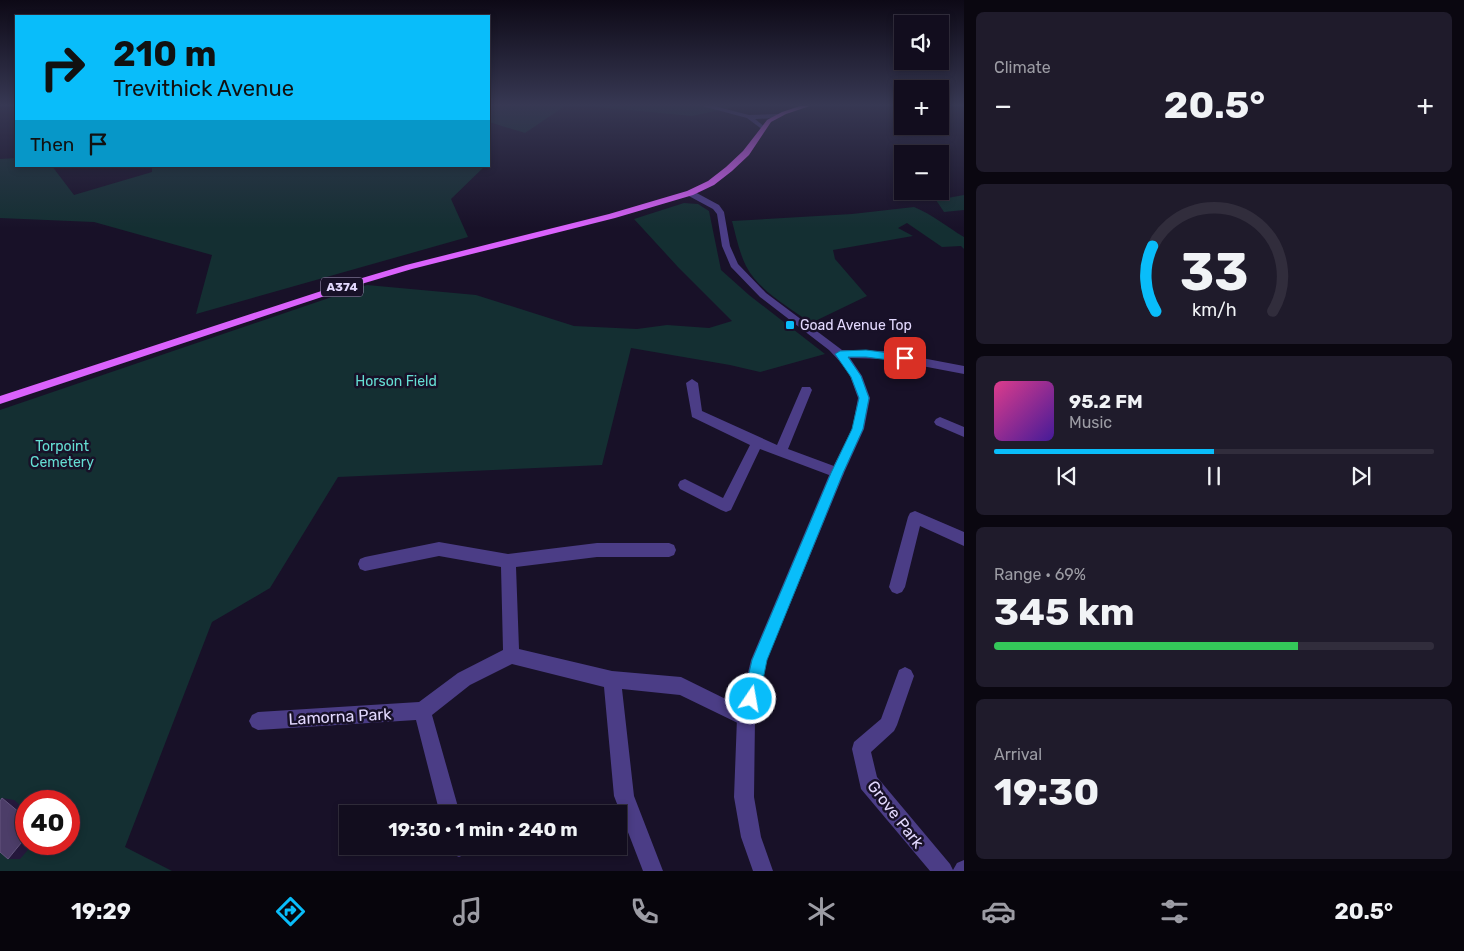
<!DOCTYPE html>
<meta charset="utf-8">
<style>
body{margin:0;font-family:Rubik,sans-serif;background:#1f1b2b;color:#f1f3f6;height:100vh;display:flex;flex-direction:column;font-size:19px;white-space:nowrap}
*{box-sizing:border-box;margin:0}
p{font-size:16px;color:#9c9ca4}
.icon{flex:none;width:28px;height:28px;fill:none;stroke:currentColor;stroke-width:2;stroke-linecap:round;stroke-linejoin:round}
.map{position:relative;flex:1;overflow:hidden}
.side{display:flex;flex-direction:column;gap:12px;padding:12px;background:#0a0710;width:500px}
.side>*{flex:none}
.banner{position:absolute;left:15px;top:15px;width:475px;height:152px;border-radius:0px;box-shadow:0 2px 8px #0003,0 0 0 1px #312d3c;background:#09bdfa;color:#111;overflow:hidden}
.tools{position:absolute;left:894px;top:15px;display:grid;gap:10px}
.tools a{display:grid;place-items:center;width:55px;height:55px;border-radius:0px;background:#120d1e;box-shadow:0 2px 8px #0003,0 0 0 1px #312d3c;font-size:25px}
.speed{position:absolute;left:15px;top:790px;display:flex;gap:10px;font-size:25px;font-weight:700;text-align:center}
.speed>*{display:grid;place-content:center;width:65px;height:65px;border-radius:50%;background:#120d1e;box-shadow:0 2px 8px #0003,0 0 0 1px #312d3c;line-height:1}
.speed .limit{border:8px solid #d22;background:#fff;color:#111}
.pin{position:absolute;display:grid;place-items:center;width:42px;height:42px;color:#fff;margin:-21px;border-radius:10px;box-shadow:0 2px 8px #0006}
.me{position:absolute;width:55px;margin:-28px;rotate:12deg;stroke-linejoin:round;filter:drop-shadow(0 0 4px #0008)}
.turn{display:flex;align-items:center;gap:18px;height:105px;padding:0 15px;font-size:22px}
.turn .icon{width:65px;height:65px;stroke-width:2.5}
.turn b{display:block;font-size:35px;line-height:42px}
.then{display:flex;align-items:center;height:48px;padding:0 15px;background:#0003;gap:10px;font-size:19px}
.big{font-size:38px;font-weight:700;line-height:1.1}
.side .widget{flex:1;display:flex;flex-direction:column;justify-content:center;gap:8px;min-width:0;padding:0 18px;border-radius:8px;background:#1f1b2b}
.side .dial{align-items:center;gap:0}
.dial svg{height:130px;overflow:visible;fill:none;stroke:#312d3c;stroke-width:7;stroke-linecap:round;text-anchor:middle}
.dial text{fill:#f1f3f6;stroke:none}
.song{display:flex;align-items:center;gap:15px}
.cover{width:60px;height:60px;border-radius:8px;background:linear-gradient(135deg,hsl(330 70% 55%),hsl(260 70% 35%))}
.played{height:5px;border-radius:2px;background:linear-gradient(90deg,#09bdfa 50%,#312d3c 50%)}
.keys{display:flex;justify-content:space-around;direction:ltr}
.heat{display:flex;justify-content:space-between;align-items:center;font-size:28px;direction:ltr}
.charge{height:8px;border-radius:4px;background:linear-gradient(90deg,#34c759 69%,#312d3c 0)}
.trip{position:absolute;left:339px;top:805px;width:288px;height:50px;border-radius:0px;background:#120d1e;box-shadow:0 2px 8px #0003,0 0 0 1px #312d3c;font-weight:700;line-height:50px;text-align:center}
.tabs{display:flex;height:80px;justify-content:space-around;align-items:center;background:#07050c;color:#9c9ca4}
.tabs .icon{width:35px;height:35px}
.tabs .selected{color:#09bdfa}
.tabs b{font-size:22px;color:#f1f3f6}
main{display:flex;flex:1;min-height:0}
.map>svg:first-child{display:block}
.green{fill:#142f32;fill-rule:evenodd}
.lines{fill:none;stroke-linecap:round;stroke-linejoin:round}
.minor{fill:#4b3d86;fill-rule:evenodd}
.tertiary{fill:#4b3d86;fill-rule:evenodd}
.primary{fill:#da62fc;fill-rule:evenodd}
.shaded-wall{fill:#25183c}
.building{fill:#4c3d68;stroke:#64557f}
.route{fill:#09bdfa;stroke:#067ba2}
.poi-dot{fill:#09bdfa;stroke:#181128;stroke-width:2}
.labels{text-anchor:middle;stroke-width:5;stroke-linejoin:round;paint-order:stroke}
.shield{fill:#181128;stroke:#a69dbe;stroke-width:1}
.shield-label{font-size:12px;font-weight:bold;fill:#e3d9fe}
.poi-label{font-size:14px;fill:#e3d9fe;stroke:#181128;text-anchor:start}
.park-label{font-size:14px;fill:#65ded3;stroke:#181128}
.near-street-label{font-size:16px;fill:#e3d9fe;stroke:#181128}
</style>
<main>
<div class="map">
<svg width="964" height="871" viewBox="0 0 964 871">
<rect width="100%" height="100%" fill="#181128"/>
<path class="green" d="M 489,106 L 565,106 L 525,133 L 489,122 Z
M 586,106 L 738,106 L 692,116 Z
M 16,158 L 16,166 L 52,166 L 74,195 L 152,172 L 152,166 L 485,166 L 451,199 L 468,237 L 196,314 L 212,255 L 94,222 L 0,218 L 0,159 Z
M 964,195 L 964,210 L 944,212 L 936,200 Z
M 684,203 L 698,204 L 709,211 L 721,270 L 749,295 L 825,354 L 760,372 L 730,365 L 631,348 L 602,465 L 338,477 L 270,588 L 212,622 L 125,847 L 172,871 L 0,871 L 0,410 L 367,285 L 476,295 L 574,326 L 637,329 L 667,325 L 709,328 L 732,321 L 678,267 L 634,219 ZM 26,801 L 69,801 L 69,844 L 26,844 Z
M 914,207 C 932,214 947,227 964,237 L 964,249 L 961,246 L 942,247 L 907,223 L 898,228 L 913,236 L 833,250 L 835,259 L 867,296 L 811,323 C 789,307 759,291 746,266 C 739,252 736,236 732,221 L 852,214 Z"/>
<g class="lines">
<path class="minor" d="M 702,106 L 714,106 L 749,115 L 777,114 L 780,116 L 777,118 L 755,119 L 766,128 L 763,130 L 747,118 Z
M 692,379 L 698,383 L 702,411 L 777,445 L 802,387 L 810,387 L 812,390 L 788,449 L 842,469 L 844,473 L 842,477 L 837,478 L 760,449 L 731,510 L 726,512 L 721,510 L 680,489 L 678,485 L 680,481 L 685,479 L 723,498 L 750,445 L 692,417 L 686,383 Z
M 940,417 L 964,427 L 964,437 L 936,425 L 934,422 L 936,419 Z
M 915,511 L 964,532 L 964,546 L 920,526 L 905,587 L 902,592 L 897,594 L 892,592 L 889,587 L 908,517 L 910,513 Z
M 439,542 L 508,554 L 597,543 L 669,543 L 674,545 L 676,550 L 674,555 L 669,557 L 597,557 L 516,567 L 519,649 L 612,671 L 681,677 L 752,712 L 755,718 L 752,724 L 746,727 L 680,695 L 622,689 L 634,796 L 663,871 L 643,871 L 614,796 L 604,687 L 512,664 L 470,685 L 432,715 L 460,814 L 440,814 L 416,720 L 258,730 L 252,727 L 249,721 L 252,715 L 258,712 L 419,702 L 458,673 L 503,650 L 501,567 L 439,556 L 365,571 L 360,569 L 358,564 L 360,559 L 365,557 Z
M 905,667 L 911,670 L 914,676 L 897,725 L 894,731 L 871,752 L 877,777 L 950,864 L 953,870 L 957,863 L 964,860 L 964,871 L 930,871 L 861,789 L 852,749 L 854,742 L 881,719 L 899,670 Z
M 449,846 L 469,846 L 469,847 L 466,854 L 459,857 L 452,854 Z"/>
<path class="tertiary" d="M 687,191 L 693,191 L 719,205 L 724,212 L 730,246 L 738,264 L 766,293 L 842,350 L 885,351 L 964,366 L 964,374 L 885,359 L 850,358 L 862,376 L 870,398 L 864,429 L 844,473 L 767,660 L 755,718 L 754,797 L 761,837 L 773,871 L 753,871 L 741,837 L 734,797 L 737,718 L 751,660 L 830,473 L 852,429 L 858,398 L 850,376 L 844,366 L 829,350 L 760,297 L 731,267 L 722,246 L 717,214 L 713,209 L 687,195 Z"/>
<path class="primary" d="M 800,106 L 810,106 L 786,114 L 771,122 L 749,155 L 732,171 L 714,185 L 693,195 L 615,218 L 412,269 L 358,285 L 0,404 L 0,396 L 352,281 L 406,265 L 609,214 L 687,191 L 708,181 L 726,167 L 743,151 L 767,120 L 782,112 Z"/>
</g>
<path class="shaded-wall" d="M 2,798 L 14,800 L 26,810 L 26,818 Z
M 26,837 L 26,844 L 33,844 L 20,859 L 8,859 Z"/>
<path class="building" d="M 2,798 L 26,818 L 26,837 L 8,859 L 0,852 L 0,801 Z"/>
<linearGradient id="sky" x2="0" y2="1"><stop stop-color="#0d0916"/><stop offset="0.46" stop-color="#373853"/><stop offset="1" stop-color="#373853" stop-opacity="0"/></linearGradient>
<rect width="964" height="228" fill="url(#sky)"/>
<path class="route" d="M 866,350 L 905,355 L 910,358 L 905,362 L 866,357 L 848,357 L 861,376 L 869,398 L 863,429 L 843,473 L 767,660 L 759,699 L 756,705 L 751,707 L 745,705 L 743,699 L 752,660 L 831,473 L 852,429 L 859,398 L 851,377 L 835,354 L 840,351 Z"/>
<rect class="poi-dot" x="785" y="320" width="10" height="10" rx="2.5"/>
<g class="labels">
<rect class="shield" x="321" y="277.5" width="42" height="19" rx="4"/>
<g class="shield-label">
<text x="342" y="291">A374</text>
</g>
<g class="poi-label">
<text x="800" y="330">Goad Avenue Top</text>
</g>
<g class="park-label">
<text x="396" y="386">Horson Field</text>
<text x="62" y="451">Torpoint<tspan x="62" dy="16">Cemetery</tspan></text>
</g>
<g class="near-street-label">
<text transform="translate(340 716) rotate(-3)" y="6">Lamorna Park</text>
<text transform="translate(896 814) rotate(52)" y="6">Grove Park</text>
</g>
</g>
</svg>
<div class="tools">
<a><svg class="icon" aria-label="sound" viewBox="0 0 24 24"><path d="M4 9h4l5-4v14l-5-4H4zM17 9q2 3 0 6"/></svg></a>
<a>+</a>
<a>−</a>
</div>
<div class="speed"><div class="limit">40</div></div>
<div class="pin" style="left:905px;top:358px;background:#d93025"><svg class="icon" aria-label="arrive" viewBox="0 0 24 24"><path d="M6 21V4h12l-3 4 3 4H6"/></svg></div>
<svg class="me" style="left:751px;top:699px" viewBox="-20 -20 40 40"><circle r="17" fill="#09bdfa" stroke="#fff" stroke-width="3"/><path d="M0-11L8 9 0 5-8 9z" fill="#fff"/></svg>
<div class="trip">19:30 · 1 min · 240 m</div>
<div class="banner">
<div class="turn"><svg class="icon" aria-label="right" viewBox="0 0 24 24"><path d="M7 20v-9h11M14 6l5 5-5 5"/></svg><div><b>210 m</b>Trevithick Avenue</div></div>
<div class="then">Then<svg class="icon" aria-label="arrive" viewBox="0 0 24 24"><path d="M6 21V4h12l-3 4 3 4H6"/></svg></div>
</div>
</div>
<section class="side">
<div class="widget"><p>Climate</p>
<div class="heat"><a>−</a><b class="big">20.5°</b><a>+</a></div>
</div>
<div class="widget dial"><svg viewBox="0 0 100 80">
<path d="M14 69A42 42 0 1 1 86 69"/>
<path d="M14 69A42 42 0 0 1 12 29" stroke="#09bdfa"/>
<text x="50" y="56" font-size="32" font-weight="700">33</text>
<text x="50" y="72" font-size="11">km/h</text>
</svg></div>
<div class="widget">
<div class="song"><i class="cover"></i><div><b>95.2 FM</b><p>Music</p></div></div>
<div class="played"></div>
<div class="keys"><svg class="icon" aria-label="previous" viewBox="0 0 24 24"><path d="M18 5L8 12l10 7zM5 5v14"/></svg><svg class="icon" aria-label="pause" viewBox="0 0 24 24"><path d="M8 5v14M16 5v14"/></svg><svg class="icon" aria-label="next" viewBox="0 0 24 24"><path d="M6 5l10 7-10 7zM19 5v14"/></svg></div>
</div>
<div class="widget"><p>Range · 69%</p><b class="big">345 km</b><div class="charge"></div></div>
<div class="widget"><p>Arrival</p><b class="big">19:30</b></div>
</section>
</main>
<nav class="tabs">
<b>19:29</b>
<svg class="icon selected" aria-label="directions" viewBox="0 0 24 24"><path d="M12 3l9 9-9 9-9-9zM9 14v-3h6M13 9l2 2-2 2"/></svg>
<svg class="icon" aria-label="music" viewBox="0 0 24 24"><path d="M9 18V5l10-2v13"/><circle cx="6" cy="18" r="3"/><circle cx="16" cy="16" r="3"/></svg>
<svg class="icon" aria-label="phone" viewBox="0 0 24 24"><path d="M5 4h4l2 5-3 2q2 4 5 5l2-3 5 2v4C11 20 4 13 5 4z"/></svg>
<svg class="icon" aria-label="climate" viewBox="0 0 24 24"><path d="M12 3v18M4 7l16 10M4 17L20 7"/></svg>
<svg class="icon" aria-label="car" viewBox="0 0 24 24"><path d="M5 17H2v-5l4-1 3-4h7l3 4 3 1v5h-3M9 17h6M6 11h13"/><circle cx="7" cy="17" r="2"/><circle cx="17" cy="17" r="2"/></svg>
<svg class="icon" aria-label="filters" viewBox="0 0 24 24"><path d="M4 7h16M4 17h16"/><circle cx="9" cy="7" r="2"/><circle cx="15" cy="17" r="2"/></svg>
<b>20.5°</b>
</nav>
